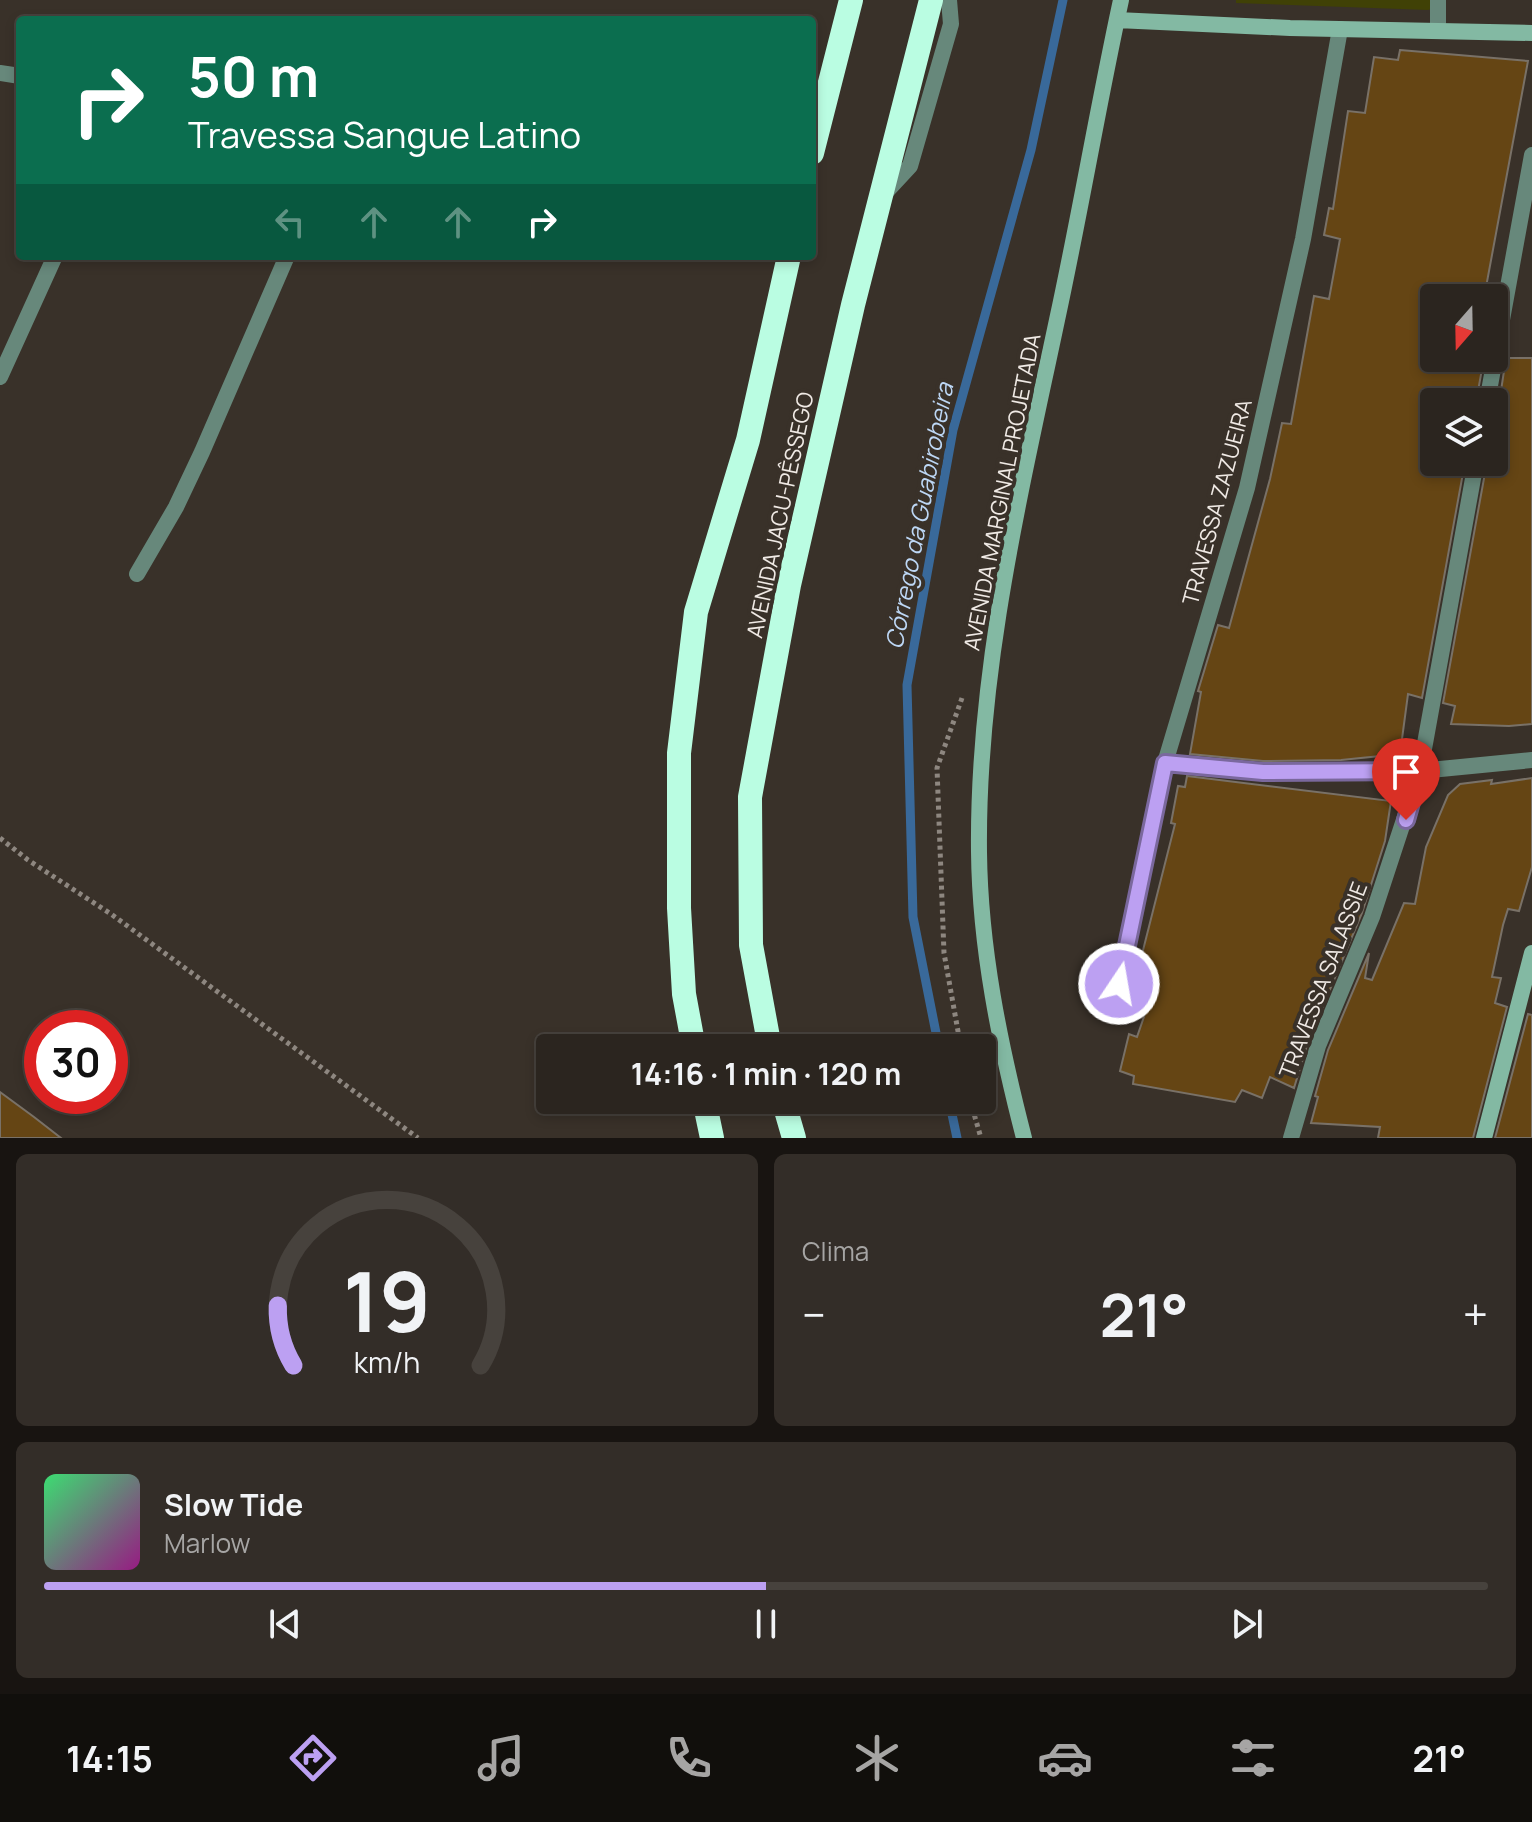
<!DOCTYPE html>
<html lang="pt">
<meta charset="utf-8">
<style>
body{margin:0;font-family:Manrope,sans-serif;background:#332d28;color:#f1f3f6;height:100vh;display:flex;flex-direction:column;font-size:30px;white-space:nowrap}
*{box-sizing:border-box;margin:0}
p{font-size:26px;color:#a6a5a4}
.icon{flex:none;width:44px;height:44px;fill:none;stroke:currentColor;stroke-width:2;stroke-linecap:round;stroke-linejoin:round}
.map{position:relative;height:1138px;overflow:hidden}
.panel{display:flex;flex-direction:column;gap:16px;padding:16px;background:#181411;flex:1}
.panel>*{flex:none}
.top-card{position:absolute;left:16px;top:16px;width:800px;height:244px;border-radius:8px;box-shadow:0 4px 12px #0003,0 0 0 2px #47423d;background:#0b6e4f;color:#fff;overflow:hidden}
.needle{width:52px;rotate:200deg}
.buttons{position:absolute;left:1420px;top:284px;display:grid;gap:16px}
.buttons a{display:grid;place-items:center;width:88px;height:88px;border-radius:8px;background:#2b251f;box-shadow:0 4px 12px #0003,0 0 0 2px #47423d;font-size:40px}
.speed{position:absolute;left:24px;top:1010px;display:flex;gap:16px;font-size:40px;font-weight:700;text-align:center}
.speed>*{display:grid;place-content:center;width:104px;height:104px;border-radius:50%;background:#2b251f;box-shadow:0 4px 12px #0003,0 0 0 2px #47423d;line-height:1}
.speed .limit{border:12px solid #d22;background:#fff;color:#111}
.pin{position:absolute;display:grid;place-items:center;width:68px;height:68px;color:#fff;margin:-82px -34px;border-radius:50% 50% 50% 0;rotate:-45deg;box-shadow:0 0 8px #0007}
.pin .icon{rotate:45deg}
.me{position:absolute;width:88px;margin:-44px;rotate:12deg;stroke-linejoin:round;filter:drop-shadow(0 0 6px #0008)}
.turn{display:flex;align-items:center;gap:28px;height:168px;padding:0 40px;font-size:36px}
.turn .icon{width:104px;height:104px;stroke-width:2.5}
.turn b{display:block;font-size:56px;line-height:68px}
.lanes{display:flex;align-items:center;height:76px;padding:0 40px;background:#0003;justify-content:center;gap:40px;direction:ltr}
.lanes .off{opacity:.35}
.big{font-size:60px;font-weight:700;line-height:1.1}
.panel .tile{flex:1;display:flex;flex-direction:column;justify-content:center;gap:12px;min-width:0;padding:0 28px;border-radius:12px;background:#332d28}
.panel .dial{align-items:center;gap:0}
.dial svg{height:208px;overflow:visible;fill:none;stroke:#47423d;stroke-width:7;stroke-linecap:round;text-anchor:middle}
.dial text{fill:#f1f3f6;stroke:none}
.song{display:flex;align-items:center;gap:24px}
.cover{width:96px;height:96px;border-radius:12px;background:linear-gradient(135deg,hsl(140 70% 55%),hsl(310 70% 35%))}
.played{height:8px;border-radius:4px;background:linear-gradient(90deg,#bca0f2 50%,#47423d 50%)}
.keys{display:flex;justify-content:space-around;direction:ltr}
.heat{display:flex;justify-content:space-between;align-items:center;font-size:44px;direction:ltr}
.panel .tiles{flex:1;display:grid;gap:16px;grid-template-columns:1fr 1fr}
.tile:last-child{grid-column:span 2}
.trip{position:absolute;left:536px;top:1034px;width:460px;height:80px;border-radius:8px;background:#2b251f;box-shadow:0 4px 12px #0003,0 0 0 2px #47423d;font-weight:700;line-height:80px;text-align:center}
.tabs{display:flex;height:128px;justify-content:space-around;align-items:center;background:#110f0c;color:#a6a5a4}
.tabs .icon{width:56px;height:56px}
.tabs .selected{color:#bca0f2}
.tabs b{font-size:36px;color:#f1f3f6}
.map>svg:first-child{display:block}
.green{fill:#404106}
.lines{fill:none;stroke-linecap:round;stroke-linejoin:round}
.stream{stroke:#39699a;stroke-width:9}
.building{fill:#654514;stroke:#797167;stroke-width:2}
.path{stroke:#8e8780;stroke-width:5;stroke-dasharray:4 4;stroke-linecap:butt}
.lane{stroke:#67887b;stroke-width:16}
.street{stroke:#67887b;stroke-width:16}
.secondary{stroke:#83b9a3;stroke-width:16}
.highway{stroke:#bafde2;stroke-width:24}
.route-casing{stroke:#7a689d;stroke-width:20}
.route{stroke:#bca0f2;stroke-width:14}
.labels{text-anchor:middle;stroke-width:8;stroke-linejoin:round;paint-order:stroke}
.street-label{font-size:22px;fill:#f0eae5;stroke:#393129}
.water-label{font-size:24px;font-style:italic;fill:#bdd7f5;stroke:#393129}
</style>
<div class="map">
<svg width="1532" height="1138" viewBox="0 0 1532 1138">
<rect width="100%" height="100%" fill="#393129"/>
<path class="green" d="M 1236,0 L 1436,0 L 1437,7 L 1428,10 L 1236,3 Z"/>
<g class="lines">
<path class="stream" d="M 939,1048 L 913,917 L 907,685 L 953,430 L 1031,150 L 1063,0
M 949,1100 L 957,1138"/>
</g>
<path class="building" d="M 1400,50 L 1528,61 L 1484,298 L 1434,298 L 1434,358 L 1484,358 L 1476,402 L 1434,402 L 1434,462 L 1465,462 L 1422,698 L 1408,694 L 1400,754 L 1341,760 L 1263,761 L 1190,754 L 1201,692 L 1198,691 L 1218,625 L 1229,628 L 1270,479 L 1282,423 L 1291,424 L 1314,296 L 1329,299 L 1340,239 L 1324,235 L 1329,208 L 1333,209 L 1348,111 L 1365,113 L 1374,57 L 1398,60 Z
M 1506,358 L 1532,358 L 1532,724 L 1509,726 L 1451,724 L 1455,706 L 1443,703 L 1487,462 L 1494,462 L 1494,436 Z
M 1187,776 L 1391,801 L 1385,841 L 1362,913 L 1308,1042 L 1294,1088 L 1270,1077 L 1262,1098 L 1242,1090 L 1235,1102 L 1133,1084 L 1134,1076 L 1120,1071 L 1129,1034 L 1137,1037 L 1158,976 L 1138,970 L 1175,824 L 1171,823 L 1178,786 L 1185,787 Z
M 1532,778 L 1532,867 L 1519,911 L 1508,909 L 1503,925 L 1492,977 L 1501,978 L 1495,1003 L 1507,1007 L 1473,1138 L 1378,1138 L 1380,1127 L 1311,1123 L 1318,1097 L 1315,1096 L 1328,1050 L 1369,953 L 1365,978 L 1372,980 L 1404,903 L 1415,904 L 1426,847 L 1448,795 L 1460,784 L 1492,780 L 1491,784 Z
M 1528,1014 L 1532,1015 L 1532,1138 L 1495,1138 Z
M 0,1092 L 34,1117 L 61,1138 L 0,1138 Z"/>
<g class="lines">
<path class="path" d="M 0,838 L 28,860 L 111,914 L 418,1138
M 961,1048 L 944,953 L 937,768 L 962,698
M 970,1100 L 981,1138"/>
<path class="lane" d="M 0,73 L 20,76
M 884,194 L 910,166 L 951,24 L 949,0
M 0,377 L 55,256
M 137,574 L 176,507 L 202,452 L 287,256"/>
<path class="street" d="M 1438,0 L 1438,31
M 1487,402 L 1532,155
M 1165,763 L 1263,772 L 1420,771 L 1532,760
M 1119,984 L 1165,763 L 1247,488 L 1303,239 L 1340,29
M 1291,1138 L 1318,1046 L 1372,917 L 1420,771 L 1476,462"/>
<path class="secondary" d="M 1117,20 L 1290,28 L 1532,33
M 1024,1138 C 1000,1045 980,949 979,852 C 977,672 1020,495 1057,320 C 1080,214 1098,106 1121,0
M 1484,1138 L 1532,953"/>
<path class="highway" d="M 812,153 L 851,0
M 694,1048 L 684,994 L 679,908 L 679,753 L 696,612 L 748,440 L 789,256
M 770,1048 L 751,945 L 750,797 L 789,585 L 853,305 L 931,0
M 704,1100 L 712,1138
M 783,1100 L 794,1138"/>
</g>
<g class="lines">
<g class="route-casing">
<path id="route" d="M 1119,984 L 1165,763 L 1263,772 L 1420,771 L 1406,820"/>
</g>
<use href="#route" class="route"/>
</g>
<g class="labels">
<g class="street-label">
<text transform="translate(1002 492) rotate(-79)" y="8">AVENIDA MARGINAL PROJETADA</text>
<text transform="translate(1217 502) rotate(-75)" y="8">TRAVESSA ZAZUEIRA</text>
<text transform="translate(780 515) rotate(-78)" y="8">AVENIDA JACU-PÊSSEGO</text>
<text transform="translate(1323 980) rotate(-69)" y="8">TRAVESSA SALASSIE</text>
</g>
<g class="water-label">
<text transform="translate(920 516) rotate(-79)" y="8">Córrego da Guabirobeira</text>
</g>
</g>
</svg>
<div class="buttons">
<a><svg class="needle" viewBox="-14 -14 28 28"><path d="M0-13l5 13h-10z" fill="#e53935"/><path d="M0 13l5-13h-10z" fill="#a6a5a4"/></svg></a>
<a><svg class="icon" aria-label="layers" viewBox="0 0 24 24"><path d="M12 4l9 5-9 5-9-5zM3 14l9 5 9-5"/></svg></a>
</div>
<div class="speed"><div class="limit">30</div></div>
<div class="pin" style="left:1406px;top:820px;background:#d93025"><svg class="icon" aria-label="arrive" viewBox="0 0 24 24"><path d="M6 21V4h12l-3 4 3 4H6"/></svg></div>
<svg class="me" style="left:1119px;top:984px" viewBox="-20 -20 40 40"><circle r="17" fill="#bca0f2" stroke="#fff" stroke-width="3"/><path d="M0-11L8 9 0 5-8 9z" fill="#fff"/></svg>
<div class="trip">14:16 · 1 min · 120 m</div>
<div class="top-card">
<div class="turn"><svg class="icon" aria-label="right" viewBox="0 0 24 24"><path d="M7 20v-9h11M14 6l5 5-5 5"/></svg><div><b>50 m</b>Travessa Sangue Latino</div></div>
<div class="lanes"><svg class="icon off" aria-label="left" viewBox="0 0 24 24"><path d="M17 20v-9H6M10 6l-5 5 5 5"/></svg><svg class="icon off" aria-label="ahead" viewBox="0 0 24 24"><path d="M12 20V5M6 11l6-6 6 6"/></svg><svg class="icon off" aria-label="ahead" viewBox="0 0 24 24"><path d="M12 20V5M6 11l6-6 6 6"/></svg><svg class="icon" aria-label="right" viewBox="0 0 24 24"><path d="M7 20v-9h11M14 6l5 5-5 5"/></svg></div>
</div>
</div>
<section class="panel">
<div class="tiles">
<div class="tile dial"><svg viewBox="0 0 100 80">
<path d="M14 69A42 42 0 1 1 86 69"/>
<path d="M14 69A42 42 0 0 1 8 46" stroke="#bca0f2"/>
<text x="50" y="56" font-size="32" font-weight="700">19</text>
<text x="50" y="72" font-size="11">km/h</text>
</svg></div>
<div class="tile"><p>Clima</p>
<div class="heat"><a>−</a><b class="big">21°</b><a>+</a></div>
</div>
<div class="tile">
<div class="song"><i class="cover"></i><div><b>Slow Tide</b><p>Marlow</p></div></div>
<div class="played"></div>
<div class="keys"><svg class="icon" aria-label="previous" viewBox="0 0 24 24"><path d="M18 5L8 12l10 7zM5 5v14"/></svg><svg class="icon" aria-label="pause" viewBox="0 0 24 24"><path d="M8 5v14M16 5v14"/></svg><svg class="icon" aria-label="next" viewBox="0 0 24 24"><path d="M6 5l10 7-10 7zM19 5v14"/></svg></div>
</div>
</div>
</section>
<nav class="tabs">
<b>14:15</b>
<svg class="icon selected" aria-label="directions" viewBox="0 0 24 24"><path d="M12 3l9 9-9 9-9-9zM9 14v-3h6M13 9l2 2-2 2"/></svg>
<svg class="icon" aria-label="music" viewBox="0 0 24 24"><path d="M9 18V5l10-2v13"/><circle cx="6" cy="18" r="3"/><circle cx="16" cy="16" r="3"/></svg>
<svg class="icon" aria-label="phone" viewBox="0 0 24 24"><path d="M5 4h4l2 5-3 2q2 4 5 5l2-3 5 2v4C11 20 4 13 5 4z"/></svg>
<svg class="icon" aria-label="climate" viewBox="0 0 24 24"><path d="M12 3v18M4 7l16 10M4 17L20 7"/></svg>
<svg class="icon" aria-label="car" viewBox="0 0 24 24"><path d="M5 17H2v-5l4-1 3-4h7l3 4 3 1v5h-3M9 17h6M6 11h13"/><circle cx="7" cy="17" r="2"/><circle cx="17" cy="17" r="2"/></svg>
<svg class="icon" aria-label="filters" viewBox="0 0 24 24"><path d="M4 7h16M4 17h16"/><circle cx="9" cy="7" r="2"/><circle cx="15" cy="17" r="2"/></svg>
<b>21°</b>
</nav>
